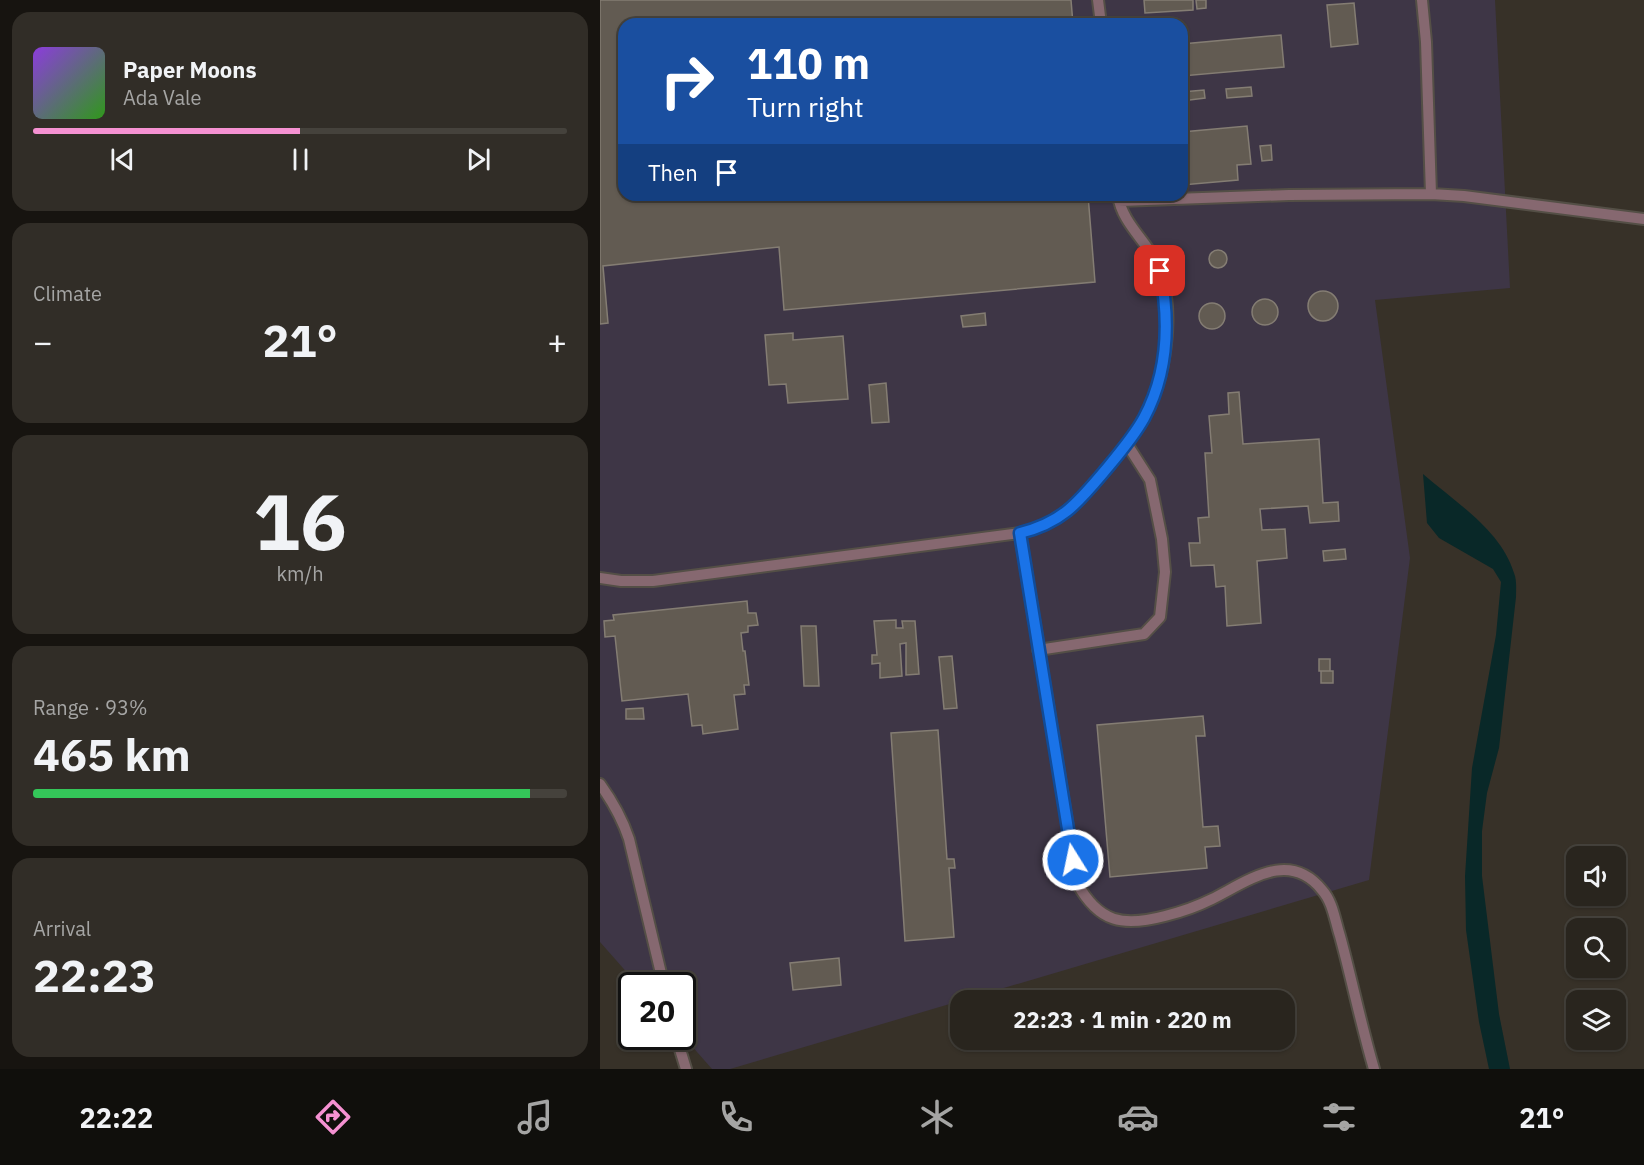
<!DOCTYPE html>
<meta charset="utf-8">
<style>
body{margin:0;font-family:"IBM Plex Sans",sans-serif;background:#312d27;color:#f1f3f6;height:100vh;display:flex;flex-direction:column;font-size:22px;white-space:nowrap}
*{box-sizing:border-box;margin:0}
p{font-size:20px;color:#a5a5a4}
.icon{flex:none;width:33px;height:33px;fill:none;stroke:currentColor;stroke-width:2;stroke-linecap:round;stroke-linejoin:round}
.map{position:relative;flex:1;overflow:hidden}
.details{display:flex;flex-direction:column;gap:12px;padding:12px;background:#171410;width:600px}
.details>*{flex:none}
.banner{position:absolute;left:18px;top:18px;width:570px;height:183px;border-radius:18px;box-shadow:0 2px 4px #0004,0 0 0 2px #45423c;background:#1a4fa0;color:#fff;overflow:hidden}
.buttons{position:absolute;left:966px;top:846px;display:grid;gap:12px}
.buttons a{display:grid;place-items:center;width:60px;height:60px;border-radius:12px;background:#29251e;box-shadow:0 2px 4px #0004,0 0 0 2px #45423c;font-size:30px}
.speed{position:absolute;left:18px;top:972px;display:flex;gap:12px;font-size:30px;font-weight:700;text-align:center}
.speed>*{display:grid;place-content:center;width:78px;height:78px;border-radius:50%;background:#29251e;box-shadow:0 2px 4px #0004,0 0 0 2px #45423c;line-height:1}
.speed .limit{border:3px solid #111;border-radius:9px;background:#fff;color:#111}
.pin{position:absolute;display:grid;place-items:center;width:51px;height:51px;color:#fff;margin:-26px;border-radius:12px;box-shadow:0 3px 9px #0006}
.me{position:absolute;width:66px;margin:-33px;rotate:350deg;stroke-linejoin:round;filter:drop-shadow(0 0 4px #0008)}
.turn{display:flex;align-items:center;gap:21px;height:126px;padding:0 30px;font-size:27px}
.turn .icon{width:78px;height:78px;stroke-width:2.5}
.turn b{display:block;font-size:42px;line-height:51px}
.then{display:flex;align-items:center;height:57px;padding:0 30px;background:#0003;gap:12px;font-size:22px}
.big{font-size:45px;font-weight:700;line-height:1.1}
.details .card{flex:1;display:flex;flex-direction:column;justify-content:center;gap:9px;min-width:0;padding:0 21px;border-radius:18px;background:#312d27}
.details .dial{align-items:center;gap:0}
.dial b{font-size:78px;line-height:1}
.song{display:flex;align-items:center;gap:18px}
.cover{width:72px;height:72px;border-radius:9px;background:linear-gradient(135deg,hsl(270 70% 55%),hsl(110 70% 35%))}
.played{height:6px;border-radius:3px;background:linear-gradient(90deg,#f591d2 50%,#45423c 50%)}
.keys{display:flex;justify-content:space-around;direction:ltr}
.heat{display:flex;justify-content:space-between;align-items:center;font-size:33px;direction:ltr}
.charge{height:9px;border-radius:4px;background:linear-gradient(90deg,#34c759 93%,#45423c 0)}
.trip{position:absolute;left:350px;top:990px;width:345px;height:60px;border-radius:18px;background:#29251e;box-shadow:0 2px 4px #0004,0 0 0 2px #45423c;font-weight:700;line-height:60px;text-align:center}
.tab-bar{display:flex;height:96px;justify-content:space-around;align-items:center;background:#100f0c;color:#a5a5a4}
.tab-bar .icon{width:42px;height:42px}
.tab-bar .selected{color:#f591d2}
.tab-bar b{font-size:27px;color:#f1f3f6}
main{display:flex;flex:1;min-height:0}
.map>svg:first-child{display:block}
.industrial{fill:#3e3646;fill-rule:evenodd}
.water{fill:#092828}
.building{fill:#625b52;stroke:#847d73;stroke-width:1.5}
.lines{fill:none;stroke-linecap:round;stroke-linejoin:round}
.service-casing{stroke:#544f46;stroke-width:14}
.service{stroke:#866870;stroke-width:10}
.route-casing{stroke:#114b97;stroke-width:15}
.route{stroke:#1a73e8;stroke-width:10}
</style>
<main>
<section class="details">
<div class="card">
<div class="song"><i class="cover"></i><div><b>Paper Moons</b><p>Ada Vale</p></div></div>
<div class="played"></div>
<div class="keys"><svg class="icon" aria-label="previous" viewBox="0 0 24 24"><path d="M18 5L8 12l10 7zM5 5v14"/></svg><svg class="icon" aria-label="pause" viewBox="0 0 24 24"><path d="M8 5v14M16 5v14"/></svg><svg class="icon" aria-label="next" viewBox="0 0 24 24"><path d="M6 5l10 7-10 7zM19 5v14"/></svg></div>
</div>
<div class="card"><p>Climate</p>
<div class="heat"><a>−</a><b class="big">21°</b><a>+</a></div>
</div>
<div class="card dial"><b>16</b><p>km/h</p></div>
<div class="card"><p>Range · 93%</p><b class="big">465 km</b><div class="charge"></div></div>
<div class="card"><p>Arrival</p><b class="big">22:23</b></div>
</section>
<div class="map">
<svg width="1044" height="1069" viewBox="0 0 1044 1069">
<rect width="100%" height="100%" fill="#373128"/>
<path class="industrial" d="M 0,0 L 895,0 L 910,288 L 775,300 L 810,558 L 769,880 L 130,1069 L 112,1069 L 83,1036 L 82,986 L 38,985 L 0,942 ZM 24,24 L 582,24 L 582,195 L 24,195 Z"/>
<path class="water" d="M 823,474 C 855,502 901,530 914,573 C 917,580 916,590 916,597 L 899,748 L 887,793 L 882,831 L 882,876 L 899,1014 L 910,1069 L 889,1069 L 879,1022 L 866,930 L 865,876 L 872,768 L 896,635 L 901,582 L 893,569 L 839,538 L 827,523 Z"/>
<path class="building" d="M 0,0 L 471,0 L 473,24 L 24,24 L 24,195 L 488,195 L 495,282 L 184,310 L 179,247 L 3,266 L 8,323 L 0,324 Z
M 544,0 L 593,0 L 593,10 L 545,13 Z
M 596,0 L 606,0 L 606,8 L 597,9 Z
M 754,3 L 758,44 L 731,47 L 727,5 Z
M 681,35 L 684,67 L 582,76 L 582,44 Z
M 651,87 L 652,96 L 627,98 L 626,89 Z
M 604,90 L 605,98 L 582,101 L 582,92 Z
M 647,126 L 651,164 L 637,165 L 638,180 L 582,185 L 582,132 Z
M 671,145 L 672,160 L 662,161 L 660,146 Z
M609 259a9 9 0 1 1 18 0a9 9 0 1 1-18 0Z
M708 306a15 15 0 1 1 30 0a15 15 0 1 1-30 0Z
M652 312a13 13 0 1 1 26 0a13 13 0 1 1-26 0Z
M599 316a13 13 0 1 1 26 0a13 13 0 1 1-26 0Z
M 385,313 L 386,325 L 363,327 L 361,316 Z
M 193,333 L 193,340 L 243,336 L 248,399 L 188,403 L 186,384 L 169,385 L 165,335 Z
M 286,383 L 289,422 L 272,423 L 269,385 Z
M 639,392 L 643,444 L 719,439 L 723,503 L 738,502 L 739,521 L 710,523 L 708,506 L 660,509 L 662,530 L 685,529 L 687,558 L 657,561 L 661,623 L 627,626 L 625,586 L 616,587 L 614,565 L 591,566 L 589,543 L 600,543 L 598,518 L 609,517 L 605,453 L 612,453 L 609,416 L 629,414 L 628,393 Z
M 745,549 L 746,559 L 724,561 L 723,551 Z
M 147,601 L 148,613 L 156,613 L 158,625 L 148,626 L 148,632 L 141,633 L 143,651 L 145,651 L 149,685 L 144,685 L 145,694 L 134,695 L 138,729 L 103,734 L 102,725 L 92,726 L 88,694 L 22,701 L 15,636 L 5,637 L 4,621 L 14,620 L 13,615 Z
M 296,620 L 296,628 L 303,628 L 302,621 L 315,621 L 319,674 L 306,675 L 306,643 L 300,644 L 302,676 L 280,678 L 280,663 L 272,664 L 272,655 L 277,655 L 274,621 Z
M 201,626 L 216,626 L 219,686 L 204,686 Z
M 352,656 L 357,708 L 344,709 L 339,657 Z
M 719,659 L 730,659 L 730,671 L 719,671 Z
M 721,671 L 733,671 L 733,683 L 721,683 Z
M 43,708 L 44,719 L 26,719 L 26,709 Z
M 603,716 L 605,736 L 596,736 L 603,827 L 618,826 L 620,846 L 605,847 L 607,868 L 510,877 L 497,725 Z
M 338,730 L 347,859 L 354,859 L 355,868 L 349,868 L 354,937 L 305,941 L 291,733 Z
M 239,958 L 241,985 L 193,990 L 190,963 Z"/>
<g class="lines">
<g class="service-casing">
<path id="service" d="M 498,0 L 501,24
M 822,0 L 826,42 L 831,194
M 519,201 L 689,195 L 831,194 L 864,196 L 1044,219
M 420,533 L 477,883 C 499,923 523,927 565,916 C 581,912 598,906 612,899 C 648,881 689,849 722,890 C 733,902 735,921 740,936 C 752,980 761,1025 774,1069
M 0,578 L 21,581 L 53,581 L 420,533 C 461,523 477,504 503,473 C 518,455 533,438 544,418 C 566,377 575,315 560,270 C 550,243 522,225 518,195
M 438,650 L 544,634 L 560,617 L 565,572 L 562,539 L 550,480 L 527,444
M 0,784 C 13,802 22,818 29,839 L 64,986
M 76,1036 L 86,1069"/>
</g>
<use href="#service" class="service"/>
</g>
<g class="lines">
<g class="route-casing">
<path id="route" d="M 473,860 L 420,533 C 461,523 477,504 503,473 C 517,456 533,438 544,418 C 568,373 570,321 560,271"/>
</g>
<use href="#route" class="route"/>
</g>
</svg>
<div class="buttons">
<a><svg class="icon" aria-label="sound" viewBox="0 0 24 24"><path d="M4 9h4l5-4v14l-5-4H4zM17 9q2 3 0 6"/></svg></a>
<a><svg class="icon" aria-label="search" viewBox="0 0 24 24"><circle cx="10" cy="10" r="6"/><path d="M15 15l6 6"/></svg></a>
<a><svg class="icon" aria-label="layers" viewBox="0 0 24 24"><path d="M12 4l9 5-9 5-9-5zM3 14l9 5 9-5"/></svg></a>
</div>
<div class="speed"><div class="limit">20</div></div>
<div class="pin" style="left:560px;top:271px;background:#d93025"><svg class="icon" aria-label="arrive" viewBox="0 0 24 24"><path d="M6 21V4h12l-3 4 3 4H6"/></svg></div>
<svg class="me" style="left:473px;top:860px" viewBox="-20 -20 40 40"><circle r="17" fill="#1a73e8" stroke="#fff" stroke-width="3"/><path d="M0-11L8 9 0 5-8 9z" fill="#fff"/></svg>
<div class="trip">22:23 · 1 min · 220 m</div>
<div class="banner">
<div class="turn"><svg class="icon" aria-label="right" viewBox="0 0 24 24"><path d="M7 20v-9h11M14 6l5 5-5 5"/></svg><div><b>110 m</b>Turn right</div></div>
<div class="then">Then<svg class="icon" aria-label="arrive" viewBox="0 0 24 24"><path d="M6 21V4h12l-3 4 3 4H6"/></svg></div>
</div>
</div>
</main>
<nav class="tab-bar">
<b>22:22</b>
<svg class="icon selected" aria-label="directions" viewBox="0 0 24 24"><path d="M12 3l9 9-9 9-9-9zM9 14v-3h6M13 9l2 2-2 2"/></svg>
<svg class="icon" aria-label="music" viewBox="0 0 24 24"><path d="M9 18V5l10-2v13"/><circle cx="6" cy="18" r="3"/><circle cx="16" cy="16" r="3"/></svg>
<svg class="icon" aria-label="phone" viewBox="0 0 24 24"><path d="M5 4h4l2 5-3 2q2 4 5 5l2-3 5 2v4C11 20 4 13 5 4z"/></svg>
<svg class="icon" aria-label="climate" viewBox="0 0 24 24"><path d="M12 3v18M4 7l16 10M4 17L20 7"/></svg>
<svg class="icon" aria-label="car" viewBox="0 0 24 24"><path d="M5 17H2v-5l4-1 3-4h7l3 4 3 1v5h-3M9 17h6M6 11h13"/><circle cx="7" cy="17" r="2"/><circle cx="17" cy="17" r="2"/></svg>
<svg class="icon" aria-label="filters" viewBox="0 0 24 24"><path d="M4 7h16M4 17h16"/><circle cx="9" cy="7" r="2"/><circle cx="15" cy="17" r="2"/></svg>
<b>21°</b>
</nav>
